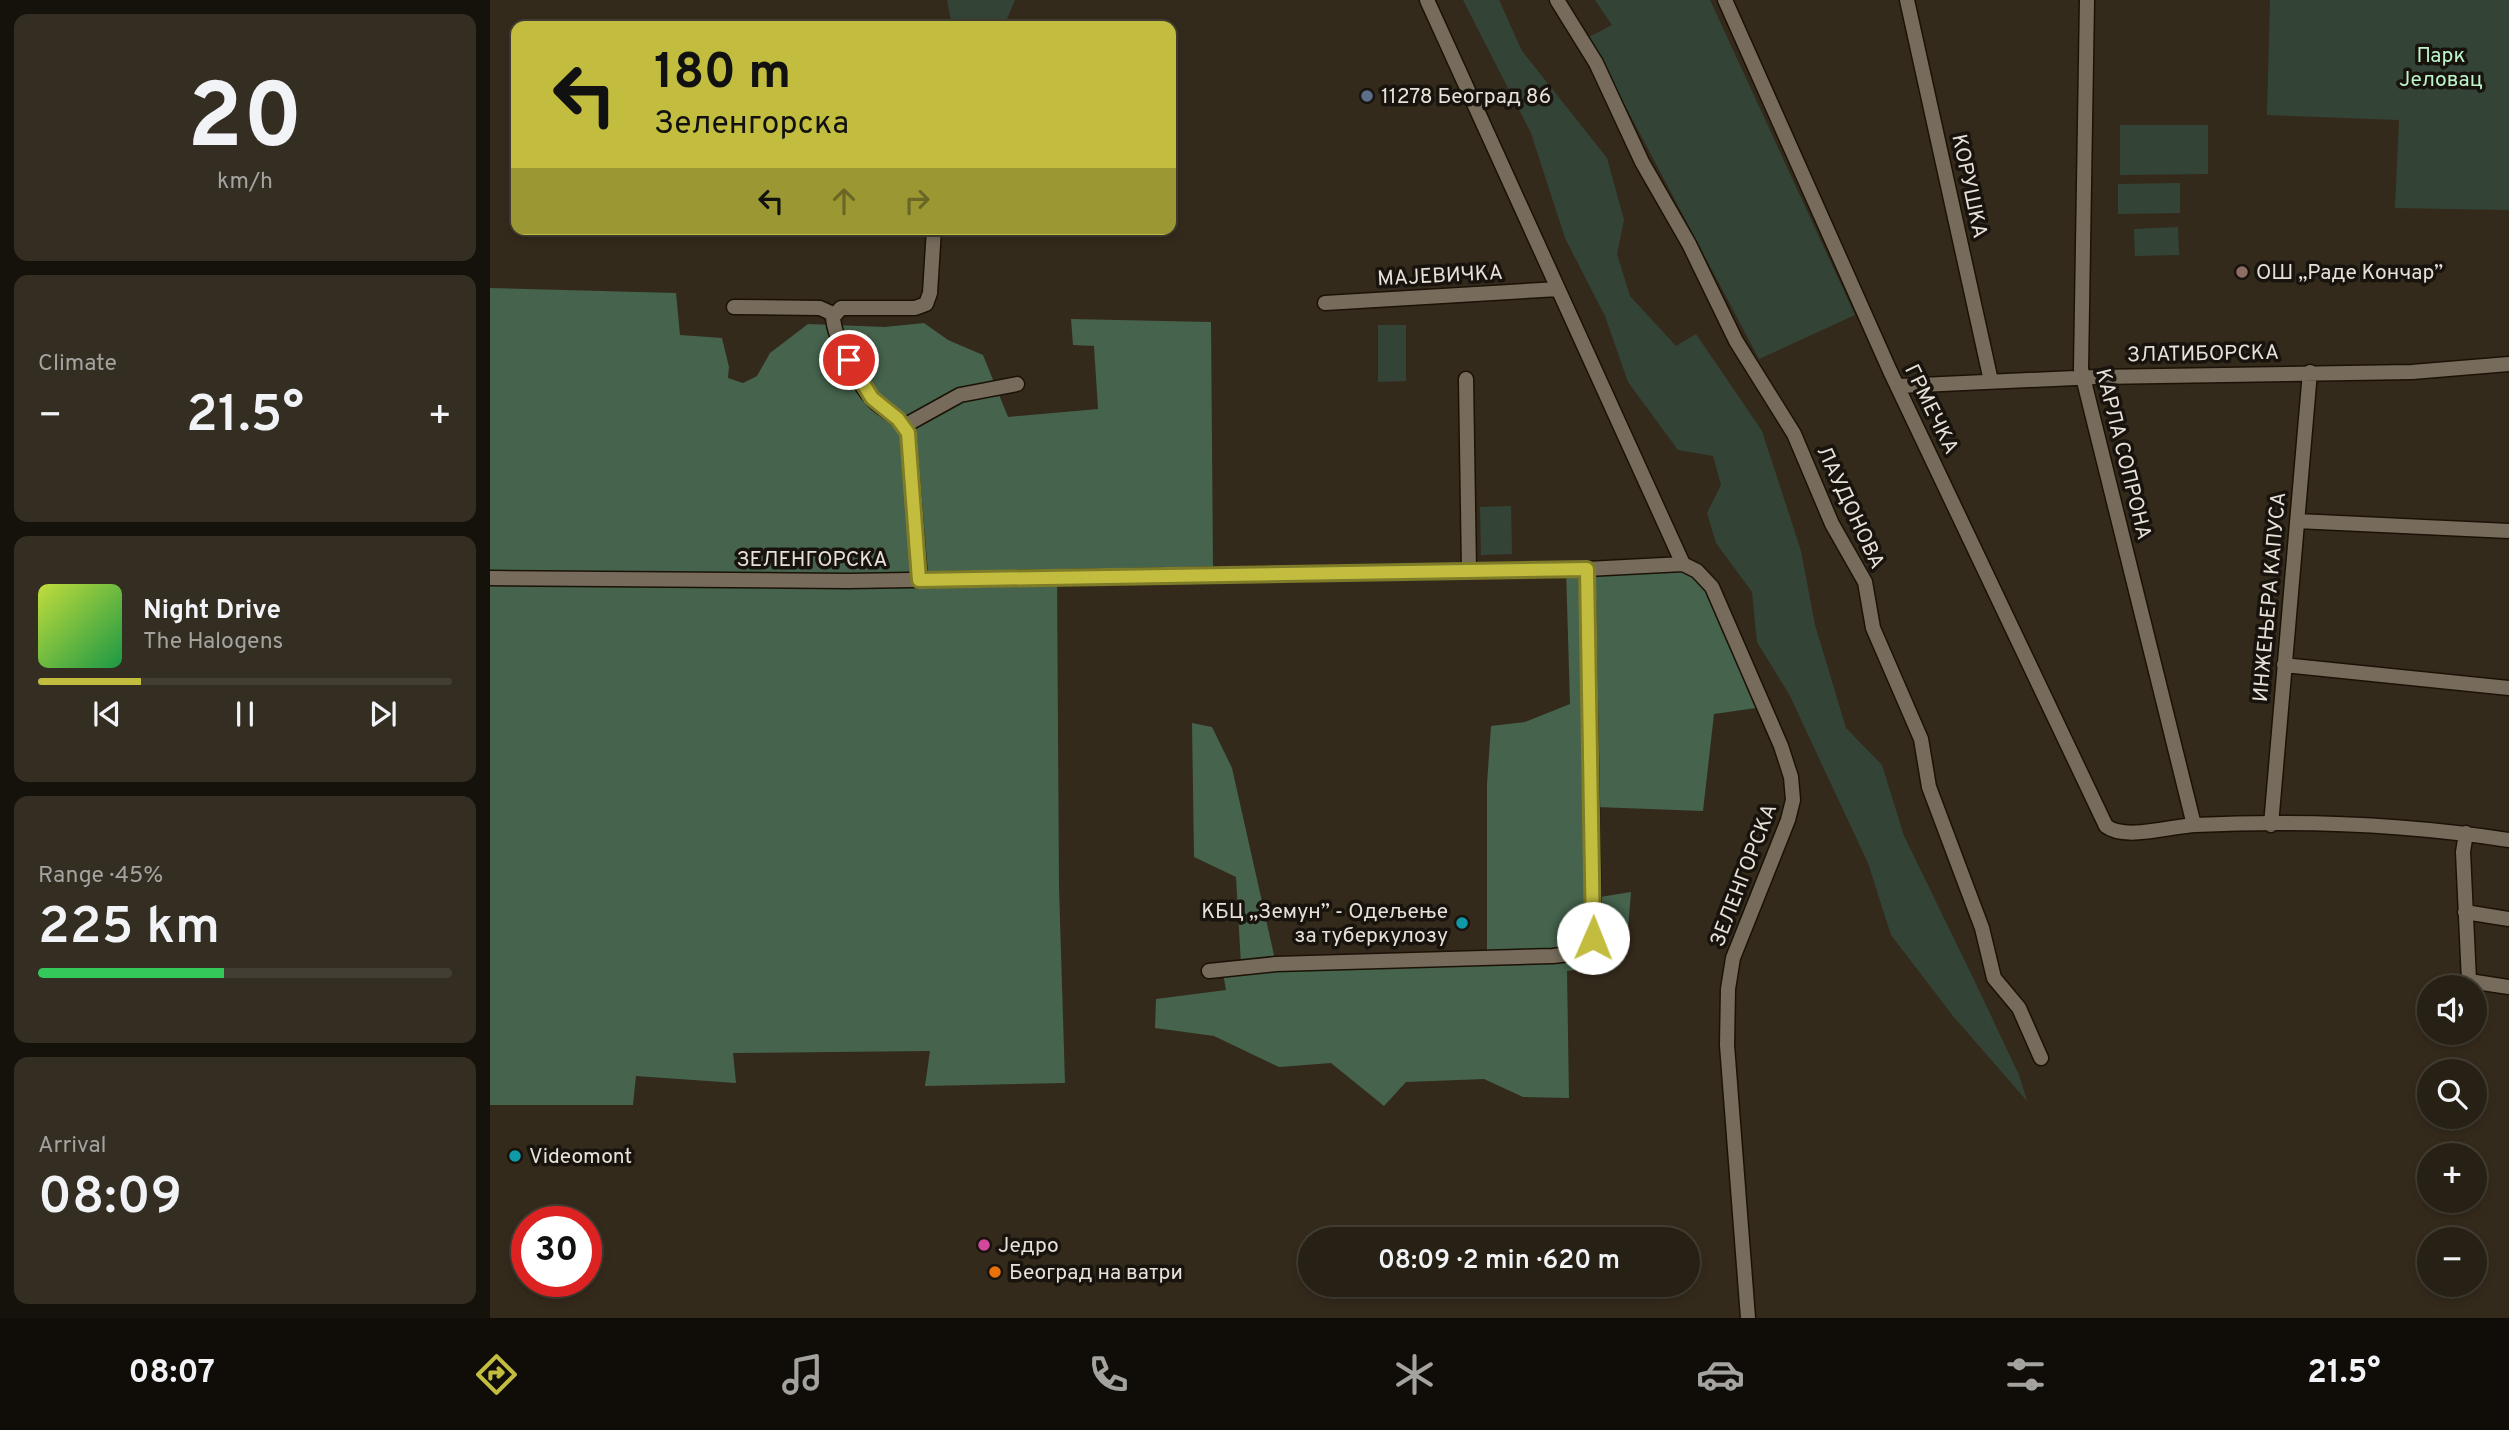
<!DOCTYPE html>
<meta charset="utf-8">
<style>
body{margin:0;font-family:Overpass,sans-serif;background:#332d22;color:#f1f3f6;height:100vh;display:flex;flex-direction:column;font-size:26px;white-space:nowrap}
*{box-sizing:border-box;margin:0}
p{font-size:23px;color:#a4a3a0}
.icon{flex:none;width:38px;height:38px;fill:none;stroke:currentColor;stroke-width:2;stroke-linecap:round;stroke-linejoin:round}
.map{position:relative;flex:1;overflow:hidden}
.details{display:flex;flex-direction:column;gap:14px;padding:14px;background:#15120c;width:490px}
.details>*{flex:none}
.banner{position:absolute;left:21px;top:21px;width:665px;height:214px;border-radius:14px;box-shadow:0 4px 10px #0003,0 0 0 2px #433e34;background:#c2bd3f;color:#111;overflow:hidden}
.buttons{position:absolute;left:1927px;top:975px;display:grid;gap:14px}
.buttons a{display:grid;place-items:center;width:70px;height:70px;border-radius:50%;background:#272015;box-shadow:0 4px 10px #0003,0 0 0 2px #433e34;font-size:35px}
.speed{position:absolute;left:21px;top:1206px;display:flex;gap:14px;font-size:35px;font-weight:700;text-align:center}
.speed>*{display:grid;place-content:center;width:91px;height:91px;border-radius:50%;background:#272015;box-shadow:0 4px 10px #0003,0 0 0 2px #433e34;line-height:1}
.speed .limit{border:10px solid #d22;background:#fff;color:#111}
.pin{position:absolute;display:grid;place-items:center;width:60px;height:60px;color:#fff;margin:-30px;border:4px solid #fff;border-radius:50%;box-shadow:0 2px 7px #0007}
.me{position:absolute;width:77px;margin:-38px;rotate:1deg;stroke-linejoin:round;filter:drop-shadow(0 0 5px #0008)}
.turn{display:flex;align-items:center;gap:24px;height:147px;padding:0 28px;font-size:32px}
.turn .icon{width:91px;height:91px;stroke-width:2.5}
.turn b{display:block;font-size:49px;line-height:60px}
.lanes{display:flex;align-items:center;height:66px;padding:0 28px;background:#0003;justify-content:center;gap:35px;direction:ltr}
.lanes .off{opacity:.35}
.big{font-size:52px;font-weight:600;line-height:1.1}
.details .card{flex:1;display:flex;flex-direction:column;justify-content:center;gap:10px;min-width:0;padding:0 24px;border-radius:14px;background:#332d22}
.details .dial{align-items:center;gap:0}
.dial b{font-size:91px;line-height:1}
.song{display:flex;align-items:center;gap:21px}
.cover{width:84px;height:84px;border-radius:10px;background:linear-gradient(135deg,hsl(70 70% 55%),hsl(140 70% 35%))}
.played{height:7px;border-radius:4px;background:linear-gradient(90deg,#c2bd3f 25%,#433e34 25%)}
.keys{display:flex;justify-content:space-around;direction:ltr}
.heat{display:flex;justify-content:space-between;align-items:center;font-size:38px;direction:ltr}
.charge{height:10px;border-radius:5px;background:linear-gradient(90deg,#34c759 45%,#433e34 0)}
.trip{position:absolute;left:808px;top:1227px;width:402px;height:70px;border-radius:35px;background:#272015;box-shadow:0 4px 10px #0003,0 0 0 2px #433e34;font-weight:600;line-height:70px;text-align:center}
.tab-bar{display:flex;height:112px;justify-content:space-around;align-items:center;background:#100d08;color:#a4a3a0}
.tab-bar .icon{width:49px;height:49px}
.tab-bar .current{color:#c2bd3f}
.tab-bar b{font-size:32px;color:#f1f3f6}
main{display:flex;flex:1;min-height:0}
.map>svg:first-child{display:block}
.green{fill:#334437}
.forest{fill:#45634d}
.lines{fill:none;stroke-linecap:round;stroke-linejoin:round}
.street-casing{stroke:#1b1206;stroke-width:17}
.street{stroke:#776c5c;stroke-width:14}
.route-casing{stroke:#7e7b29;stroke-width:18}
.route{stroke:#c2bd3f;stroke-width:12}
.service-dot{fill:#5c6f8a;stroke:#18130d;stroke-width:2.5}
.education-dot{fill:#8d6e63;stroke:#18130d;stroke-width:2.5}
.culture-dot{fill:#0f9aa8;stroke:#18130d;stroke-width:2.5}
.hotel-dot{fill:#d1479c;stroke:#18130d;stroke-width:2.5}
.food-dot{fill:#e8710a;stroke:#18130d;stroke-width:2.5}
.labels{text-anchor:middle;stroke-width:7;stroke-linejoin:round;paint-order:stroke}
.park-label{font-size:21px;fill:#bdf4cb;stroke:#18130d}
.poi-label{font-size:21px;fill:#e8e1d9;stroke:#18130d;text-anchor:start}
.street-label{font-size:21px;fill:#e8e1d9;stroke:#18130d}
</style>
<main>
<section class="details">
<div class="card dial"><b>20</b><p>km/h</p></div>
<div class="card"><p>Climate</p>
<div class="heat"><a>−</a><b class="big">21.5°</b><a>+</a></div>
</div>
<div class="card">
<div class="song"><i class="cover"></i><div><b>Night Drive</b><p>The Halogens</p></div></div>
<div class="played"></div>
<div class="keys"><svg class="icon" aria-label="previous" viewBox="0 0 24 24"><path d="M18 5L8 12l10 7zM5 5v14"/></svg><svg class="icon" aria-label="pause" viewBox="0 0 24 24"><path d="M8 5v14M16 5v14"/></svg><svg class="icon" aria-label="next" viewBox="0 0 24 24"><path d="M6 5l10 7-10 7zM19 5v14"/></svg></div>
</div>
<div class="card"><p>Range · 45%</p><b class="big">225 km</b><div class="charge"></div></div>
<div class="card"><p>Arrival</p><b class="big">08:09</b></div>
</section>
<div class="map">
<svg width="2019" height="1318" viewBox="0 0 2019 1318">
<rect width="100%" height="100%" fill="#342a1c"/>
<path class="green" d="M 457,0 L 525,0 L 514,26 L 462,26 Z
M 973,0 L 1009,0 L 1032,51 L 1117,158 L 1134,220 L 1127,254 L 1140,296 L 1186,346 L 1206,334 L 1272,431 L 1311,551 L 1325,625 L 1356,728 L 1392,765 L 1414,836 L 1486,984 L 1529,1075 L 1537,1101 L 1463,1016 L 1401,935 L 1378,863 L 1299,694 L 1267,642 L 1262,592 L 1226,543 L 1217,513 L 1231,485 L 1223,456 L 1188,450 L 1138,382 L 1115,316 L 1075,238 L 1041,133 Z
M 1105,0 L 1220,0 L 1365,315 L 1269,359 L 1099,37 L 1122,25 Z
M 1780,0 L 2019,0 L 2019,210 L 1905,208 L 1909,120 L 1777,115 Z
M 1630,125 L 1718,125 L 1718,174 L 1630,175 Z
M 1690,183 L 1690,213 L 1628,214 L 1628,184 Z
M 1688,227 L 1689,255 L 1645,256 L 1644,229 Z
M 888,325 L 916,325 L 916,381 L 888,382 Z
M 1021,506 L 1022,554 L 991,555 L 990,507 Z"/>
<path class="forest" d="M 0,288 L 186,293 L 190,335 L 232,338 L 239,367 L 238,378 L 253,383 L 267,376 L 280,353 L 318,324 L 395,327 L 434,323 L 458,340 L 493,355 L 518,417 L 608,409 L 604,346 L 583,345 L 581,319 L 721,322 L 723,567 L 567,573 L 569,887 L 575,1083 L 435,1086 L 440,1051 L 243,1053 L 246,1083 L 146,1076 L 143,1105 L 0,1105 Z
M 1076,569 L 1207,571 L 1267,688 L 1266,708 L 1224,714 L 1213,811 L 1106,807 L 1110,897 L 1141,892 L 1138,929 L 1118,932 L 1113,967 L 1077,971 L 1079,1098 L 1033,1097 L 994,1079 L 916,1082 L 894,1106 L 841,1063 L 789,1067 L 724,1036 L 665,1028 L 666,999 L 736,990 L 732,967 L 751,965 L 746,877 L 704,857 L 702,723 L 722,727 L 742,768 L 786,964 L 997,958 L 997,784 L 1001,726 L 1035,722 L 1080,704 Z"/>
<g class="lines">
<g class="street-casing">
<path id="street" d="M 937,0 L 1193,564
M 1067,0 L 1106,63 L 1152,162 L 1199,244 L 1246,341 L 1304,434 L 1342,524 L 1375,582 L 1383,628 L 1431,739 L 1439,787 L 1492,928 L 1504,978 L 1529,1008 L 1551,1058
M 1235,0 L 1400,371 L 1616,826 C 1635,841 1682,826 1705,825 C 1809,820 1916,824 2019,840
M 1417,0 L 1501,381
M 1597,0 L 1591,369 L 1704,825
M 835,303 L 1068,289
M 244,307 L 330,308 L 343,314
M 976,379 L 979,570
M 1409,386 L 1607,377 L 1922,372 L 2019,364
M 414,426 L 470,395 L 527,384
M 1807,521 L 2019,531
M 0,578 L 358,581 L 1097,569 L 1193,564 L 1207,571 L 1222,587 L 1291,746 L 1301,777 L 1303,800 L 1298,820 L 1243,958 L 1238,989 L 1237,1045 L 1258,1318
M 430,580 L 418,433 C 411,417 395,412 383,400 C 368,384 344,338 343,317 L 351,308 L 425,308 L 436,304 L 440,293 L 444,229
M 1794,665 L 2019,688
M 1781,825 L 1820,372
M 1976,833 L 1973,852 L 1979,981 L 2019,987
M 1975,912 L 2019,919
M 719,971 L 786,964 L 1063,956 L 1088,953 L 1100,945 L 1104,927 L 1097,569"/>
</g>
<use href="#street" class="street"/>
</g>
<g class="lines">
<g class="route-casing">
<path id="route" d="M 359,360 L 382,398 L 408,419 L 418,433 L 429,580 L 1097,569 L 1103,938"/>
</g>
<use href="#route" class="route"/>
</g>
<circle class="service-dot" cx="877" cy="96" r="7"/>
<circle class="education-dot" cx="1752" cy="272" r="7"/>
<g class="culture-dot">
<circle cx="972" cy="923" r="7"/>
<circle cx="25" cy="1156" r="7"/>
</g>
<circle class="hotel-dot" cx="494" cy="1245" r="7"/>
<circle class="food-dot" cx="505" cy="1272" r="7"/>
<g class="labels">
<g class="park-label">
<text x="1951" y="62">Парк<tspan x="1951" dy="24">Јеловац</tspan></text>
</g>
<g class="poi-label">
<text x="891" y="103">11278 Београд 86</text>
<text x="1766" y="279">ОШ „Раде Кончар”</text>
<text x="958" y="918" text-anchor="end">КБЦ „Земун” - Одељење<tspan x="958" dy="24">за туберкулозу</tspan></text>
<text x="39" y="1163">Videomont</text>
<text x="508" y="1252">Једро</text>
<text x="519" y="1279">Београд на ватри</text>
</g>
<g class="street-label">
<text transform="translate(1480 186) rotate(78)" y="7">КОРУШКА</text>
<text transform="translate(950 275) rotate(-3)" y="7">МАЈЕВИЧКА</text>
<text transform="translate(1713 353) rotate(-1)" y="7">ЗЛАТИБОРСКА</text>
<text transform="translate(1442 409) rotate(64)" y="7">ГРМЕЧКА</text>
<text transform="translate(1634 454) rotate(76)" y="7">КАРЛА СОПРОНА</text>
<text transform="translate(1361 507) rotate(65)" y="7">ЛАУДОНОВА</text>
<text x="322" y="566">ЗЕЛЕНГОРСКА</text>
<text transform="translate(1779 597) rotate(-85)" y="7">ИНЖЕЊЕРА КАПУСА</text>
<text transform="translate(1253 875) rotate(-69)" y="7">ЗЕЛЕНГОРСКА</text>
</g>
</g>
</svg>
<div class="buttons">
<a><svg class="icon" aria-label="sound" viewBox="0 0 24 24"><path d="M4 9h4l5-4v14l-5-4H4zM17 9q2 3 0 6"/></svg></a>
<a><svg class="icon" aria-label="search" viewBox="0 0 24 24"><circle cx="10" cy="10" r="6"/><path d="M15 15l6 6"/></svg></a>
<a>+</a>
<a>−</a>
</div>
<div class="speed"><div class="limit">30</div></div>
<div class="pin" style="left:359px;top:360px;background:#d93025"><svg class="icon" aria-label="arrive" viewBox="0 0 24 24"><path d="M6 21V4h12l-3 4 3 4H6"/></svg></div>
<svg class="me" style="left:1103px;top:938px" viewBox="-20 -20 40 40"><circle r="19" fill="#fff"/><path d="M0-13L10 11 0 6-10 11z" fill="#c2bd3f"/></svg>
<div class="trip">08:09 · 2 min · 620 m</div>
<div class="banner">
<div class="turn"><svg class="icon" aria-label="left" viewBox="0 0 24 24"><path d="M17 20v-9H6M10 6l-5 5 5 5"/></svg><div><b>180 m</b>Зеленгорска</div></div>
<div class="lanes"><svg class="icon" aria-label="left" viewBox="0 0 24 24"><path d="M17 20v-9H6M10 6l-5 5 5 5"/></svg><svg class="icon off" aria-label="ahead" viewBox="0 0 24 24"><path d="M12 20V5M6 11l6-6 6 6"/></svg><svg class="icon off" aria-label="right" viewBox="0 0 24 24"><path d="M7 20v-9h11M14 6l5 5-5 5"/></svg></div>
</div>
</div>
</main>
<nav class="tab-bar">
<b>08:07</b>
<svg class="icon current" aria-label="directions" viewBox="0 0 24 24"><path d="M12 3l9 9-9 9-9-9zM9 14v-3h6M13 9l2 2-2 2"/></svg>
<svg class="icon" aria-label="music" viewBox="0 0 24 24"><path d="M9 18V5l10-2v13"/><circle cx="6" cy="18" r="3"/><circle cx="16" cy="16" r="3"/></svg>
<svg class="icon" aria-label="phone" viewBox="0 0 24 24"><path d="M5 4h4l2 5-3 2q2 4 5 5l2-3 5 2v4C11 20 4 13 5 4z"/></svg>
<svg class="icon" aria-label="climate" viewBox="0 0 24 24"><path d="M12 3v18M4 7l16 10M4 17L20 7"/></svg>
<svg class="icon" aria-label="car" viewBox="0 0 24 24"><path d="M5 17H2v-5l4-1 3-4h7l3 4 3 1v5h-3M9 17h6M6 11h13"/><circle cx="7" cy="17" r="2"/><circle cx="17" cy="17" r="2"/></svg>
<svg class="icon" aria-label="filters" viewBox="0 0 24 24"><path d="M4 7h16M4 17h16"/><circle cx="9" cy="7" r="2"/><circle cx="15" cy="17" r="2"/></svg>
<b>21.5°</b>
</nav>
